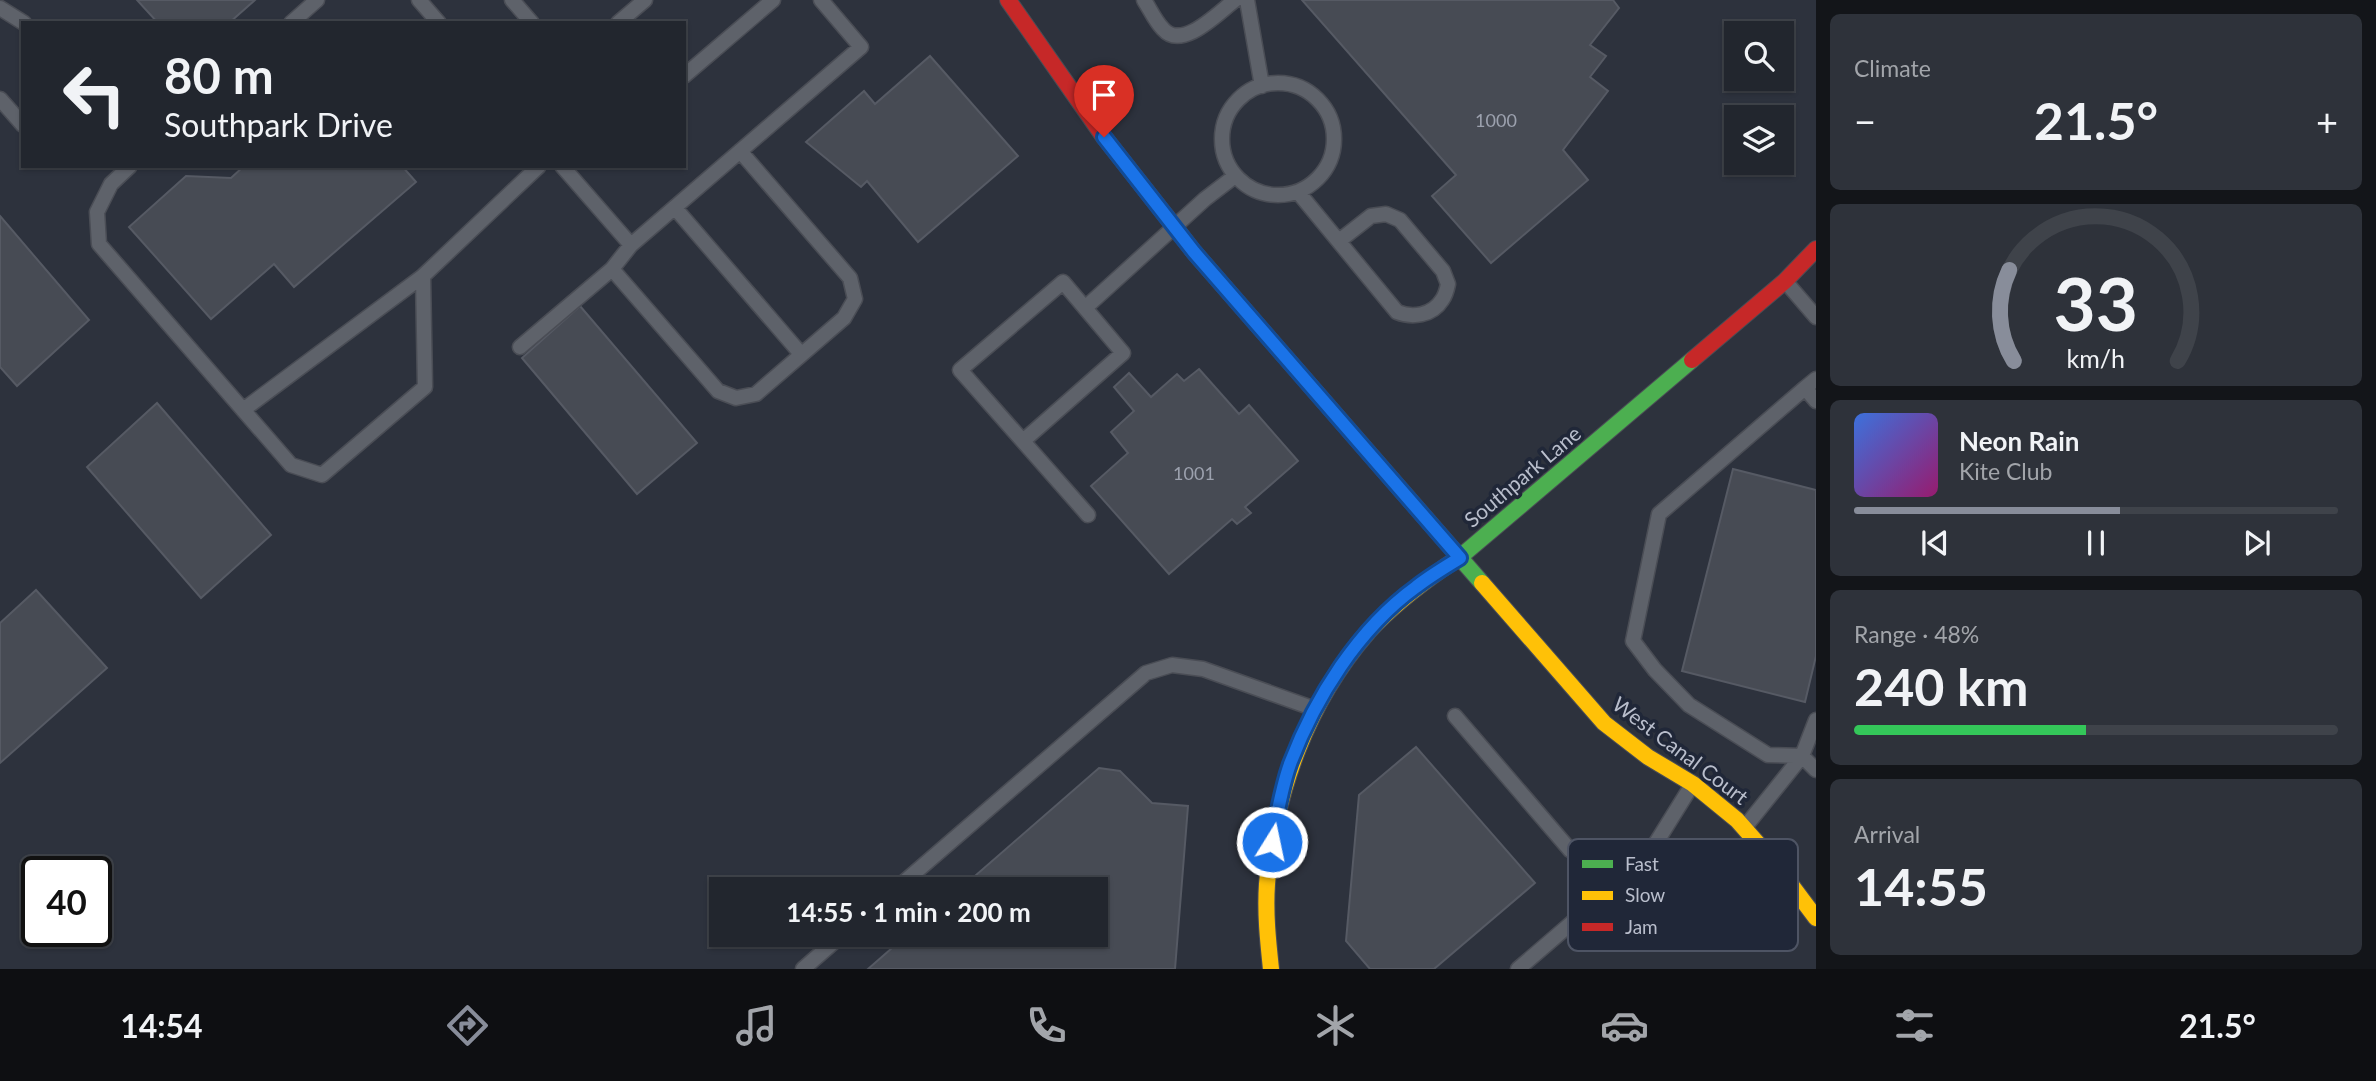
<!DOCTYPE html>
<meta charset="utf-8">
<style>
body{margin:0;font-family:Lato,sans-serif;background:#2e323a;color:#f1f3f6;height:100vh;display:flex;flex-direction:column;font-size:26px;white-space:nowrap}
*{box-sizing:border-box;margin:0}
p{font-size:23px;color:#a2a5aa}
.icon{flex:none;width:38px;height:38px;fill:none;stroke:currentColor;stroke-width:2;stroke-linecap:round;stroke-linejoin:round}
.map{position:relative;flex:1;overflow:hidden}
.sheet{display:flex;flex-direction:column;gap:14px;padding:14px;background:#131519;width:560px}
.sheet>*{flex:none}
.guide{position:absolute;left:21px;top:21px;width:665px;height:147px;border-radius:0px;box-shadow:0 2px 5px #0004,0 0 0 2px #3f434a;background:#22262e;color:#f1f3f6;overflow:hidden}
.buttons{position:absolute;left:1724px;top:21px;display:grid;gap:14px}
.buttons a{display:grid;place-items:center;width:70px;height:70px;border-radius:0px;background:#22262e;box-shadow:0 2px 5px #0004,0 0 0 2px #3f434a;font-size:35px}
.speed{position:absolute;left:21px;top:856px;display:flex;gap:14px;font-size:35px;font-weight:700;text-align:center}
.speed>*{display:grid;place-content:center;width:91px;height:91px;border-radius:50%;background:#22262e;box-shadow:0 2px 5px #0004,0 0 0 2px #3f434a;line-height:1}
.speed .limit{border:4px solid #111;border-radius:10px;background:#fff;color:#111}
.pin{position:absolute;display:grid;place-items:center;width:60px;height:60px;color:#fff;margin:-72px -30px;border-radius:50% 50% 50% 0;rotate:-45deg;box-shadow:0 0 7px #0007}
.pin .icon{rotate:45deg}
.me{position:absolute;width:77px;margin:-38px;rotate:10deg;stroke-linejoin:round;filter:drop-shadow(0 0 5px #0008)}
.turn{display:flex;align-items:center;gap:24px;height:147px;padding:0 28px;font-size:32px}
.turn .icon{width:91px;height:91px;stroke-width:2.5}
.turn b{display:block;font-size:49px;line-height:60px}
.big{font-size:52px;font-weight:700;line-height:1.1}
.sheet .widget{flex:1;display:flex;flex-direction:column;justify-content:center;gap:10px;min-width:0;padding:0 24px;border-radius:10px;background:#2e323a}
.sheet .dial{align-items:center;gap:0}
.dial svg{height:182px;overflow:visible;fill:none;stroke:#3f434a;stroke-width:7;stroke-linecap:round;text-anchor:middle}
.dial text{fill:#f1f3f6;stroke:none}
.song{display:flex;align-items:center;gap:21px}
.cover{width:84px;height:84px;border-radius:10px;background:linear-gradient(135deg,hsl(220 70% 55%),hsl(320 70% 35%))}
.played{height:7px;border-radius:4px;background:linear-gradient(90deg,#888d9a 55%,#3f434a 55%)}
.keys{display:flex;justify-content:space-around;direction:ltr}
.heat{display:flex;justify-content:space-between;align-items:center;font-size:38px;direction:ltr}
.charge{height:10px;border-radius:5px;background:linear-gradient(90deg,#34c759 48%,#3f434a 0)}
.trip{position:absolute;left:709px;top:877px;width:399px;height:70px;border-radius:0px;background:#22262e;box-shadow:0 2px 5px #0004,0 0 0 2px #3f434a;font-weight:700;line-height:70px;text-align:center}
.dock{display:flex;height:112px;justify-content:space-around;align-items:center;background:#0e0f12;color:#a2a5aa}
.dock .icon{width:49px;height:49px}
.dock .selected{color:#888d9a}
.dock b{font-size:32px;color:#f1f3f6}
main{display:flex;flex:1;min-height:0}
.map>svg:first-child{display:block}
.building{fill:#474b54;stroke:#565a64;stroke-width:2}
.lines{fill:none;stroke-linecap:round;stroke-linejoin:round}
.lane-casing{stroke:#4a4d55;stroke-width:17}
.fast-casing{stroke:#4a4d55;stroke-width:18}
.slow-casing{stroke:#4a4d55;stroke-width:18}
.jam-casing{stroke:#4a4d55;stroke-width:18}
.lane{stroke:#5e626a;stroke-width:14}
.fast{stroke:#4caf50;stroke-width:16}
.slow{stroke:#ffc107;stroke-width:16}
.jam{stroke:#c62828;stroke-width:16}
.route-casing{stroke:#114b97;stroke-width:18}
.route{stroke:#1a73e8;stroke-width:12}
.labels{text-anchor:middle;stroke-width:7;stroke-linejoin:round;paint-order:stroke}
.number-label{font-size:18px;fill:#9ca1ae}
.street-label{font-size:21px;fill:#b9becc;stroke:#202738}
.key{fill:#202738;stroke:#4e5464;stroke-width:2}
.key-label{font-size:19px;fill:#b9becc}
</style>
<main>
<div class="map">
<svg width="1816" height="969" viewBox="0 0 1816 969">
<rect width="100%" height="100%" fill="#2d323d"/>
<path class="building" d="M 137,0 L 255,0 L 229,23 L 158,23 Z
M 1302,0 L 1613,0 L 1619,8 L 1590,45 L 1606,56 L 1590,77 L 1608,91 L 1563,150 L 1588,180 L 1491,263 L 1432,196 L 1456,175 Z
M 930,56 L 1018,156 L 918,242 L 867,181 L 861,187 L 806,142 L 864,91 L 875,104 Z
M 244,166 L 402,166 L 416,182 L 294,287 L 274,264 L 211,319 L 129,227 L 186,176 L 231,178 Z
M 0,216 L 89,320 L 17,386 L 0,367 Z
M 580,306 L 697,443 L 637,494 L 522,358 Z
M 1199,369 L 1239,414 L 1249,405 L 1298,461 L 1245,507 L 1251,513 L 1237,524 L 1232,519 L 1169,574 L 1091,486 L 1128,453 L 1111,432 L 1134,411 L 1114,387 L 1129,373 L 1151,397 L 1177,374 L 1184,381 Z
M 157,403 L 271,535 L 201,598 L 87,467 Z
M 1733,469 L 1816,490 L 1816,656 L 1805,702 L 1682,671 Z
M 36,590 L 107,668 L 0,763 L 0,623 Z
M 1416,747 L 1535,883 L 1434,969 L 1370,969 L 1346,941 L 1359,795 Z
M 1099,768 L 1120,771 L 1152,803 L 1188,806 L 1175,969 L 868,969 L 908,934 L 1096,934 L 1096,889 L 960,889 Z"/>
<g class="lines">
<g class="lane-casing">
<path id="lane" d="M 419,0 L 439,23
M 512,0 L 532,23
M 1144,0 C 1150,9 1155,21 1163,29 C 1182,51 1218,13 1235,0
M 1247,0 L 1262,86
M 0,8 L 24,23
M 291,23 L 317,0
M 618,23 L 645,0
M 684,76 L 773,0
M1222 139a56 56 0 1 1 112 0a56 56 0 1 1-112 0Z
M 0,99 L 23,125
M 130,166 L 111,184 L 97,212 L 99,244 L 291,465 L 322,475 L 425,387 L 423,276 L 539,166
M 562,166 L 631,245 L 861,47 L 821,0
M 1298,192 L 1397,312 C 1412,318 1432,316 1442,300 C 1445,296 1447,289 1448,284 L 1443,271 L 1400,220 L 1386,214 L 1371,216 L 1339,241
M 675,208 L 801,354
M 631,245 L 612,269 L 718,391 L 736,398 L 756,394 L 844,318 L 855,299 L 850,278 L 740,151
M 1785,281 L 1816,317
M 520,347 L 612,269
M 1805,388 L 1816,379
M 1816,401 L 1805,388 L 1659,514 L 1633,641 L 1655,670 L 1689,705 L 1768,755 L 1802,756 L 1816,720
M 243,410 L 423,276
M 1023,441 L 1123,353 L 1085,308
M 1088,515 L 960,370 L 1063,282 L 1085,308 L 1205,199 L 1235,176
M 1455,716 L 1570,850 L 1624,878
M 1745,827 L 1802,756 L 1816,770
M 896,889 L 1146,673 L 1172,665 L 1203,669 L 1315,709
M 803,969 L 843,934
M 1518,969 L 1646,859 L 1692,785"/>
</g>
<g class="fast-casing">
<path id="fast" d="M 1166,216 L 1194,252 L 1482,583
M 1445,567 L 1460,557 L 1692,360"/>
</g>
<g class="slow-casing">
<path id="slow" d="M 1482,583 L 1604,723 L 1648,757 L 1693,784 L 1737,820 L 1774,862 L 1816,918
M 1271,969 C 1268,941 1265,913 1267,884 C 1274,793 1308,701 1368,632 C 1391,607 1418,586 1445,567"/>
</g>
<g class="jam-casing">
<path id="jam" d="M 1008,0 L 1104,137 L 1166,216
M 1692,360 L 1785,281 L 1816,249"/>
</g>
<use href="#lane" class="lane"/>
<use href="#fast" class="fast"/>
<use href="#slow" class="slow"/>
<use href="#jam" class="jam"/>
</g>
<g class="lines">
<g class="route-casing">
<path id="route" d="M 1104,137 L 1194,252 L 1460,558 C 1445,567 1430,576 1416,587 C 1358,629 1315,698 1290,764 C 1281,789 1277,815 1272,842"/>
</g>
<use href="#route" class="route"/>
</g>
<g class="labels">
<g class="number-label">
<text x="1496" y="127">1000</text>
<text x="1194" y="480">1001</text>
</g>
<g class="street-label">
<text transform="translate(1523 477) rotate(-40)" y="7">Southpark Lane</text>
<text transform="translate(1680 751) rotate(37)" y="7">West Canal Court</text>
</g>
</g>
<rect x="1568" y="839" width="230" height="112" rx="10" class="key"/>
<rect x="1582" y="860" width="31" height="8" fill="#4caf50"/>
<rect x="1582" y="891" width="31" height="9" fill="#ffc107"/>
<rect x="1582" y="923" width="31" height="8" fill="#c62828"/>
<g class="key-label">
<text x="1625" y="871">Fast</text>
<text x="1625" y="902">Slow</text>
<text x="1625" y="934">Jam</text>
</g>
</svg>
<div class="buttons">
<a><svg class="icon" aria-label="search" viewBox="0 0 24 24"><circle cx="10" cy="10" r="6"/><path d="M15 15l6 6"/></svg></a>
<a><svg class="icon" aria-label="layers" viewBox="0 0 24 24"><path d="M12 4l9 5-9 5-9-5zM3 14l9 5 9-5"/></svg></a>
</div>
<div class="speed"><div class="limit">40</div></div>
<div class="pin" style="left:1104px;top:137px;background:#d93025"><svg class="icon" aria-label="arrive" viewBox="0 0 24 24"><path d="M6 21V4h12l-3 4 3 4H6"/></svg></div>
<svg class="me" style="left:1272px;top:842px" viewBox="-20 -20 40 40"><circle r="17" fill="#1a73e8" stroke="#fff" stroke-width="3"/><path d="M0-11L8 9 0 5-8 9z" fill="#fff"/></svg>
<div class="trip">14:55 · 1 min · 200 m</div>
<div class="guide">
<div class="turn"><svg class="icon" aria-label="left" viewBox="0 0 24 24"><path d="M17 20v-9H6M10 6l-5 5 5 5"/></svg><div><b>80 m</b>Southpark Drive</div></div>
</div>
</div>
<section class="sheet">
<div class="widget"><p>Climate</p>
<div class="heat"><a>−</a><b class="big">21.5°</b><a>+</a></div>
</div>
<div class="widget dial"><svg viewBox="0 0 100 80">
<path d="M14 69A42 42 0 1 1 86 69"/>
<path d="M14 69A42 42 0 0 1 12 29" stroke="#888d9a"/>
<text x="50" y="56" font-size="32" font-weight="700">33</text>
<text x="50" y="72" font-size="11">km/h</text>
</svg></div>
<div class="widget">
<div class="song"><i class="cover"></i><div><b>Neon Rain</b><p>Kite Club</p></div></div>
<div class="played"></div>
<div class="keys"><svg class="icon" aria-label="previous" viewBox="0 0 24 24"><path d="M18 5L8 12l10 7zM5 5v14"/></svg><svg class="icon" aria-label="pause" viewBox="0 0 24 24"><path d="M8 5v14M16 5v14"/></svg><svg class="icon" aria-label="next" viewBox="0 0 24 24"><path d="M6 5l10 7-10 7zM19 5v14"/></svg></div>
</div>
<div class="widget"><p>Range · 48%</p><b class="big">240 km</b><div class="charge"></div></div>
<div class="widget"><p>Arrival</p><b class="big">14:55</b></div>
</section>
</main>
<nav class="dock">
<b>14:54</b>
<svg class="icon selected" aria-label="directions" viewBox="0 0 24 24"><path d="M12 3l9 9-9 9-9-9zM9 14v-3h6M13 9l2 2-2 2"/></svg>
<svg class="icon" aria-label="music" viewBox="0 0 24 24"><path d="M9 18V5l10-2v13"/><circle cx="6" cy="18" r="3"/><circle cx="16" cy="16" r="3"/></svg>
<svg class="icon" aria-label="phone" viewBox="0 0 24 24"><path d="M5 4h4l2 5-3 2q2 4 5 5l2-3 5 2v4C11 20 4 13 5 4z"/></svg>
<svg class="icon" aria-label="climate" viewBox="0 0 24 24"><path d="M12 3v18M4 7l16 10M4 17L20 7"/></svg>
<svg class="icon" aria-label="car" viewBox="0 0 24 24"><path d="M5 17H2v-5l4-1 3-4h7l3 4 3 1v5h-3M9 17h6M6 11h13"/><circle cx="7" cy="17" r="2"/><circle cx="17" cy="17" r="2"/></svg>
<svg class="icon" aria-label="filters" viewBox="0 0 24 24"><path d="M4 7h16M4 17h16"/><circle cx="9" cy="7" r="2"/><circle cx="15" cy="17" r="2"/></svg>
<b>21.5°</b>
</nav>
